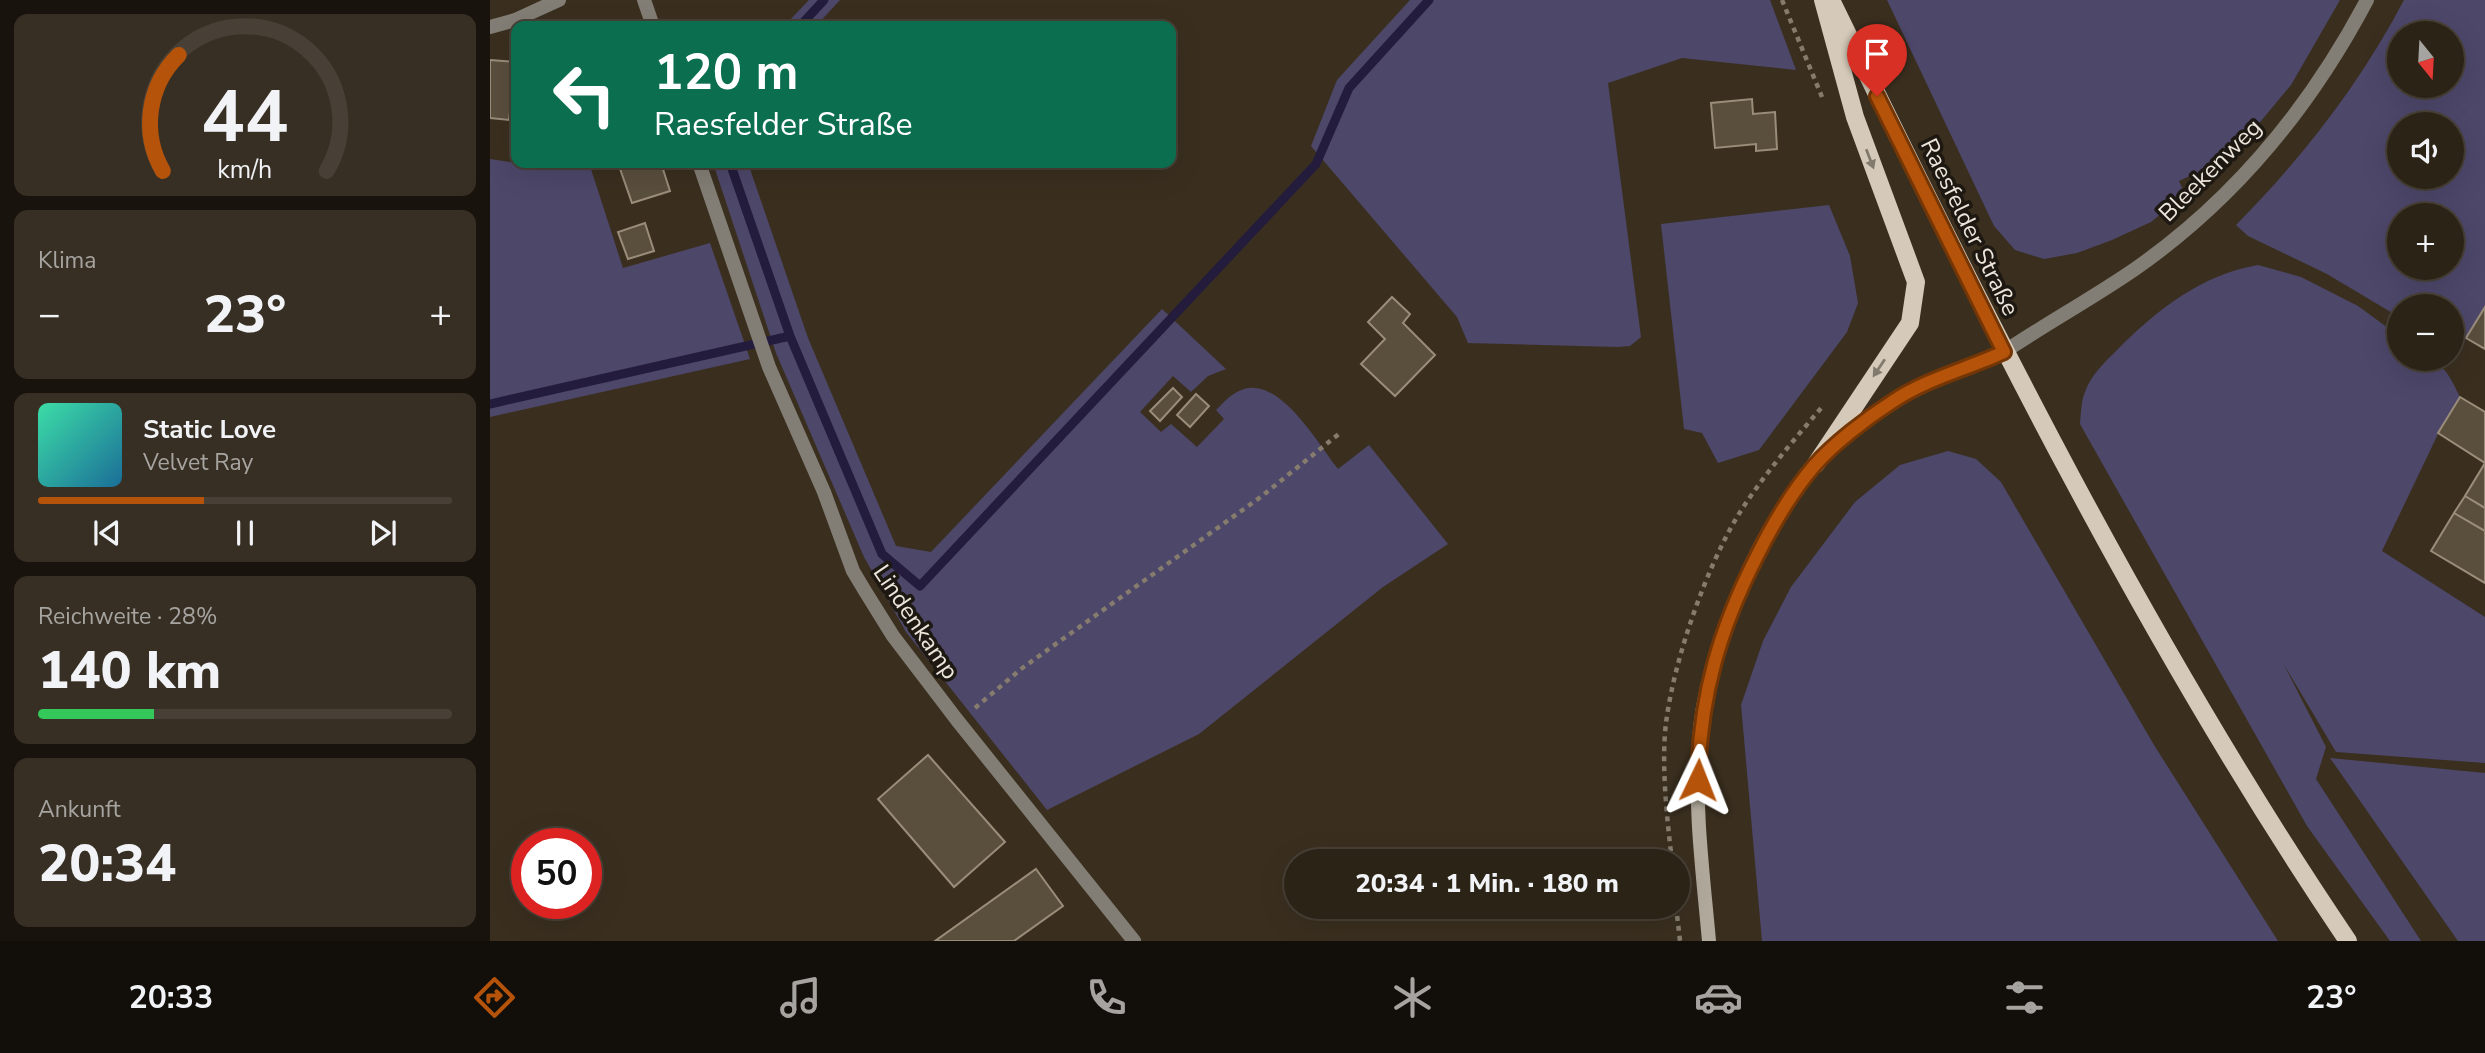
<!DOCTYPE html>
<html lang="de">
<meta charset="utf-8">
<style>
body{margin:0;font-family:"Nunito Sans",sans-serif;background:#382f24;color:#f1f3f6;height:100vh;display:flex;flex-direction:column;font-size:26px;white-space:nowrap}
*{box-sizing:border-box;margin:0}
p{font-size:23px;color:#a6a4a1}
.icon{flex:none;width:38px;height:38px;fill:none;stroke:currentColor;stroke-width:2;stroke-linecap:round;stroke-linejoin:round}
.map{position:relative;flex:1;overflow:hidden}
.side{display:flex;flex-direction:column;gap:14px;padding:14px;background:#18130d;width:490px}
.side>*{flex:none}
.hud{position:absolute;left:21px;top:21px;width:665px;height:147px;border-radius:14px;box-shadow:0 7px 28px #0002,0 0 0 2px #484036;background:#0b6e4f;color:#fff;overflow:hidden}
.needle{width:46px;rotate:162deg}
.buttons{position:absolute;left:1897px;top:21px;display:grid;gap:14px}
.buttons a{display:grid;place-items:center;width:77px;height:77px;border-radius:50%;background:#2c2317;box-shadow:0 7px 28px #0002,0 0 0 2px #484036;font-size:35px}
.speed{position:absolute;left:21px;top:828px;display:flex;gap:14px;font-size:35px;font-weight:700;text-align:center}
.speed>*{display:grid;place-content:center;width:91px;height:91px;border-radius:50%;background:#2c2317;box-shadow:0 7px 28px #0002,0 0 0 2px #484036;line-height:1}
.speed .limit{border:10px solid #d22;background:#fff;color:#111}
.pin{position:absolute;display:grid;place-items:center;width:60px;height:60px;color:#fff;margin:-72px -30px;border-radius:50% 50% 50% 0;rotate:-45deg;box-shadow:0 0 7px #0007}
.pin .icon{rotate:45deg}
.me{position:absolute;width:77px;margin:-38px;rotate:2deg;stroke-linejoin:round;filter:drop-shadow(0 0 5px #0008)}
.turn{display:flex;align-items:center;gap:24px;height:147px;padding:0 28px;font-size:32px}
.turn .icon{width:91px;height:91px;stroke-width:2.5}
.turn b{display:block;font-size:49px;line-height:60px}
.big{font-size:52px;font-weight:800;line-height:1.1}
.side .widget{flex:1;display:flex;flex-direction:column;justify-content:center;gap:10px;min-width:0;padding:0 24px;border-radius:14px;background:#382f24}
.side .dial{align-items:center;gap:0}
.dial svg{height:182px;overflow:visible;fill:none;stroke:#484036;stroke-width:7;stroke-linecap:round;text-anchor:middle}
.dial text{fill:#f1f3f6;stroke:none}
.song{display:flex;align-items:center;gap:21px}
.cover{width:84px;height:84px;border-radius:10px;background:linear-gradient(135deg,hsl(160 70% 55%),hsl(200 70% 35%))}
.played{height:7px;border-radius:4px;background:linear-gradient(90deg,#b45309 40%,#484036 40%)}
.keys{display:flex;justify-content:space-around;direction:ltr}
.heat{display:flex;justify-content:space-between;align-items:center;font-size:38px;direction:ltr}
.charge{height:10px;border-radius:5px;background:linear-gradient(90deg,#34c759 28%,#484036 0)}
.trip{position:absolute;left:794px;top:849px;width:406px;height:70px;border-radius:35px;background:#2c2317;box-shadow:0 7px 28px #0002,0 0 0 2px #484036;font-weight:800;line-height:70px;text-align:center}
.dock{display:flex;height:112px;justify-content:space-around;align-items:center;background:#120e09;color:#a6a4a1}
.dock .icon{width:49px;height:49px}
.dock .active{color:#b45309}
.dock b{font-size:32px;color:#f1f3f6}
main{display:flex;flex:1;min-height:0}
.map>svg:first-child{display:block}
.green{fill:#4d476a;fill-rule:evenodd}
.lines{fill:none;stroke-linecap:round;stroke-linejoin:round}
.stream{stroke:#231c3c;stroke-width:9}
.building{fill:#5a4f3d;stroke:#9a8d7a;stroke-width:2}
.path{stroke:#857c6e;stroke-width:4.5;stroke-dasharray:5 5;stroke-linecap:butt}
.street{stroke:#837e75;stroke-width:14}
.secondary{stroke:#b1a99b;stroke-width:14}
.primary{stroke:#d5cab9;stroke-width:18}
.oneway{fill:#827a6d}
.route-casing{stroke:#753606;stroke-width:18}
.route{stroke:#b45309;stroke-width:12}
.labels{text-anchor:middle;stroke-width:7;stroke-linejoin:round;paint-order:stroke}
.street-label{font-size:24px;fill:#ece5db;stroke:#1d1811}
</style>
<main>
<section class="side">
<div class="widget dial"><svg viewBox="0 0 100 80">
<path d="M14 69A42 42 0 1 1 86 69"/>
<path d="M14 69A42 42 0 0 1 21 18" stroke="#b45309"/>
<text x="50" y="56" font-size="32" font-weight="700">44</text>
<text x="50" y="72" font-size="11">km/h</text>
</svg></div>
<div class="widget"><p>Klima</p>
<div class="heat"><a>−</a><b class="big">23°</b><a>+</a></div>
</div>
<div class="widget">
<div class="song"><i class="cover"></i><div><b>Static Love</b><p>Velvet Ray</p></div></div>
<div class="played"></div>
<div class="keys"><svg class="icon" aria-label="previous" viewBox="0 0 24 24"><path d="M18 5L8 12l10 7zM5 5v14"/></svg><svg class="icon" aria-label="pause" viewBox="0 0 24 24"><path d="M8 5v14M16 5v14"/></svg><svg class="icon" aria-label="next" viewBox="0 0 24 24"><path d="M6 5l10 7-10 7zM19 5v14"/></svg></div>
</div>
<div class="widget"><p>Reichweite · 28%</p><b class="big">140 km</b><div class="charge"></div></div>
<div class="widget"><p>Ankunft</p><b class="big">20:34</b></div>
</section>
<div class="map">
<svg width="1995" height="941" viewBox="0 0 1995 941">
<rect width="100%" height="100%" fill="#3a2f1f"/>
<path class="green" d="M 319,0 L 350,0 L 326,26 L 294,26 Z
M 920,0 L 1280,0 L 1306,70 L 1192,58 L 1118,83 L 1151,337 L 1140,346 L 1128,347 L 978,343 L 967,317 L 821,146 L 847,80 Z
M 1397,0 L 1850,0 L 1801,85 L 1747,150 L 1713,179 L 1706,173 L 1689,181 L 1695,194 L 1661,222 L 1622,240 L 1587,253 L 1554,259 L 1525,250 L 1504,226 Z
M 1914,0 L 1995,0 L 1995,307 L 1966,355 L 1962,352 L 1962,306 L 1909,306 L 1909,317 L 1837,274 L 1758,236 L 1746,225 C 1812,158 1870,84 1914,0 ZM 1909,33 L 1962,33 L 1962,86 L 1909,86 ZM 1909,124 L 1962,124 L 1962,177 L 1909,177 ZM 1909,215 L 1962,215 L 1962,268 L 1909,268 Z
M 0,159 L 26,163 L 100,166 L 133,268 L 220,243 L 260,359 L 0,417 Z
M 223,163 L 258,163 L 318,338 L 406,546 L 441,552 L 672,309 L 736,369 L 718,376 L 701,392 L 683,376 L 650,412 L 671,432 L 681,424 L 707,447 L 734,419 L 726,410 C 732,404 739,396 747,392 C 786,369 828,444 848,469 L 879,445 L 958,544 L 893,587 L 709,734 L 557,810 L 416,632 L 374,557 L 286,353 Z
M 1339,205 L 1360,256 L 1368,303 L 1357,332 L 1269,450 L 1228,463 L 1212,433 L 1194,429 L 1171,224 Z
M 1768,265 L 1811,277 L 1868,306 L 1909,336 L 1909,359 C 1949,359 1953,361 1970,397 L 1948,434 L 1892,551 L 1995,617 L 1995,763 L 1846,752 L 1793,663 L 1836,747 L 1826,779 L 1931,941 L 1900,941 L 1817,826 L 1590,424 C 1591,414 1591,401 1595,392 C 1601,375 1615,362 1628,349 C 1668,309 1711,275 1768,265 Z
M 1458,451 L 1486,459 L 1511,482 L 1664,745 L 1788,941 L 1272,941 L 1251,705 L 1273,641 L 1301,587 L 1365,502 L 1410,465 Z
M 1840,758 L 1995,773 L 1995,941 L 1968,941 Z"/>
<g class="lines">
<path class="stream" d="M 310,26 L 334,0
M 300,336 L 392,554 L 430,586 L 826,164 L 859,88 L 939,0
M 0,404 L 300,336 L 240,163"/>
</g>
<path class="building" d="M 0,60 L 26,62 L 19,120 L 0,118 Z
M 1262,99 L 1263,114 L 1285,112 L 1287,149 L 1266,151 L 1266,144 L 1225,148 L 1221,103 Z
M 128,163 L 171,163 L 180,191 L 142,203 Z
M 155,223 L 164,251 L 138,259 L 128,232 Z
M 902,297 L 920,314 L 913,323 L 945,355 L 905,396 L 871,364 L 895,339 L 878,322 Z
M 1995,307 L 1995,349 L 1976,338 Z
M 683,388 L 692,397 L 670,421 L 660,411 Z
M 706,394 L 719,406 L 700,427 L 687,415 Z
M 1970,397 L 1995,412 L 1995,463 L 1948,433 Z
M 1995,463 L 1995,508 L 1975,496 Z
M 1975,496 L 1995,508 L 1995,531 L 1964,513 Z
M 1964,513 L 1995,531 L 1995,583 L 1941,551 Z
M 438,755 L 515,842 L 464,887 L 388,799 Z
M 546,869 L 573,906 L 524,941 L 445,941 Z"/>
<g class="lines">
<path class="path" d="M 1292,0 L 1332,97
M 485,708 L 531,669 L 772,496 L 850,433
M 1182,861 C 1177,819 1171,764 1176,723 C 1184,660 1215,571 1247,517 C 1271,478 1303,441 1332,407
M 1186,906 L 1190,941"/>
<path class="street" d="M 154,0 L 163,26
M 0,27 L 25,20 L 69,0
M 209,163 L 279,367 L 334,492 L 363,571 L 375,591 L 403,636 L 467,720 L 644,941
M 1514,352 C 1557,323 1603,298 1645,269 C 1744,200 1821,106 1877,0"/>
<path class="secondary" d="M 1219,941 C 1213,874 1204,807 1209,740 C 1215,655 1267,529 1325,465 C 1345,443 1378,418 1403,401 C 1436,379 1478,369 1514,352"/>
<path class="primary" d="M 1341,0 C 1498,322 1657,644 1858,941
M 1326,464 L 1420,323 L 1426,282 L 1365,117 L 1333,0"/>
</g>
<defs><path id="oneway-solid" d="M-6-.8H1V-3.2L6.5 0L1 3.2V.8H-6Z" transform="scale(1.75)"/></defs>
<g class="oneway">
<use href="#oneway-solid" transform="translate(1380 159) rotate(69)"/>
<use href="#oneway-solid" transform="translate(1389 368) rotate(124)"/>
</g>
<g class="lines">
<g class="route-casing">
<path id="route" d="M 1208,780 C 1210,697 1229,630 1267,556 C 1283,524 1301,493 1324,466 C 1343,444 1377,418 1402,402 C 1436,379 1477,369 1514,352 L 1387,96"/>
</g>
<use href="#route" class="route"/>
</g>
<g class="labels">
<g class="street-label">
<text transform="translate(1720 170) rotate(-45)" y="8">Bleekenweg</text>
<text transform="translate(1480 227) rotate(64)" y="8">Raesfelder Straße</text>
<text transform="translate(426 622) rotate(56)" y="8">Lindenkamp</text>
</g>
</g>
</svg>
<div class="buttons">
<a><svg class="needle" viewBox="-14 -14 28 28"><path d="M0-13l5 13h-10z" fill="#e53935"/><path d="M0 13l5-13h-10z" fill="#a6a4a1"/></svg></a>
<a><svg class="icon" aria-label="sound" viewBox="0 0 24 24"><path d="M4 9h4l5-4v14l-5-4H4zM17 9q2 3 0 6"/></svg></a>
<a>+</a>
<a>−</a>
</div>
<div class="speed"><div class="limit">50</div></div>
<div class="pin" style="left:1387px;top:96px;background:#d93025"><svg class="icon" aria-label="arrive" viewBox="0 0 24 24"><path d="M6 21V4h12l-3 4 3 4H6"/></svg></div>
<svg class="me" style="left:1208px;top:780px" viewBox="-20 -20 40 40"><path d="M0-17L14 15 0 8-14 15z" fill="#b45309" stroke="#fff" stroke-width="4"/></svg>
<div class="trip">20:34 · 1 Min. · 180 m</div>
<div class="hud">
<div class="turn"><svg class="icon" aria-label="left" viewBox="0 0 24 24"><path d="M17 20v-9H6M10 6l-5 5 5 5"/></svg><div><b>120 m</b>Raesfelder Straße</div></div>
</div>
</div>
</main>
<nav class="dock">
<b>20:33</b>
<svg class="icon active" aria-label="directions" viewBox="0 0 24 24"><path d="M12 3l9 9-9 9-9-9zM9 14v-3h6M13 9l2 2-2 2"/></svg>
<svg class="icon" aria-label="music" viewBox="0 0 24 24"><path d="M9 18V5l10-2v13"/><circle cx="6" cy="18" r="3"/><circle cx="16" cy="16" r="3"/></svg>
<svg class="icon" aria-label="phone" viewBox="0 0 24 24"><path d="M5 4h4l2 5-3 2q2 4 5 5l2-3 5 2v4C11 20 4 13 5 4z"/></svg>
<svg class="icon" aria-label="climate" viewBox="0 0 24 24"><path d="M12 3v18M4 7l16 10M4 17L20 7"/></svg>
<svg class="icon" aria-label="car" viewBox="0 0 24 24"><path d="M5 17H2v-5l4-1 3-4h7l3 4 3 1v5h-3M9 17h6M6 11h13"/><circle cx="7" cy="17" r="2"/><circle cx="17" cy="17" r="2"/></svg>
<svg class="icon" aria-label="filters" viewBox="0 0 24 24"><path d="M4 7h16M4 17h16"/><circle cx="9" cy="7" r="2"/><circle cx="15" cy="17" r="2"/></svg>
<b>23°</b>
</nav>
